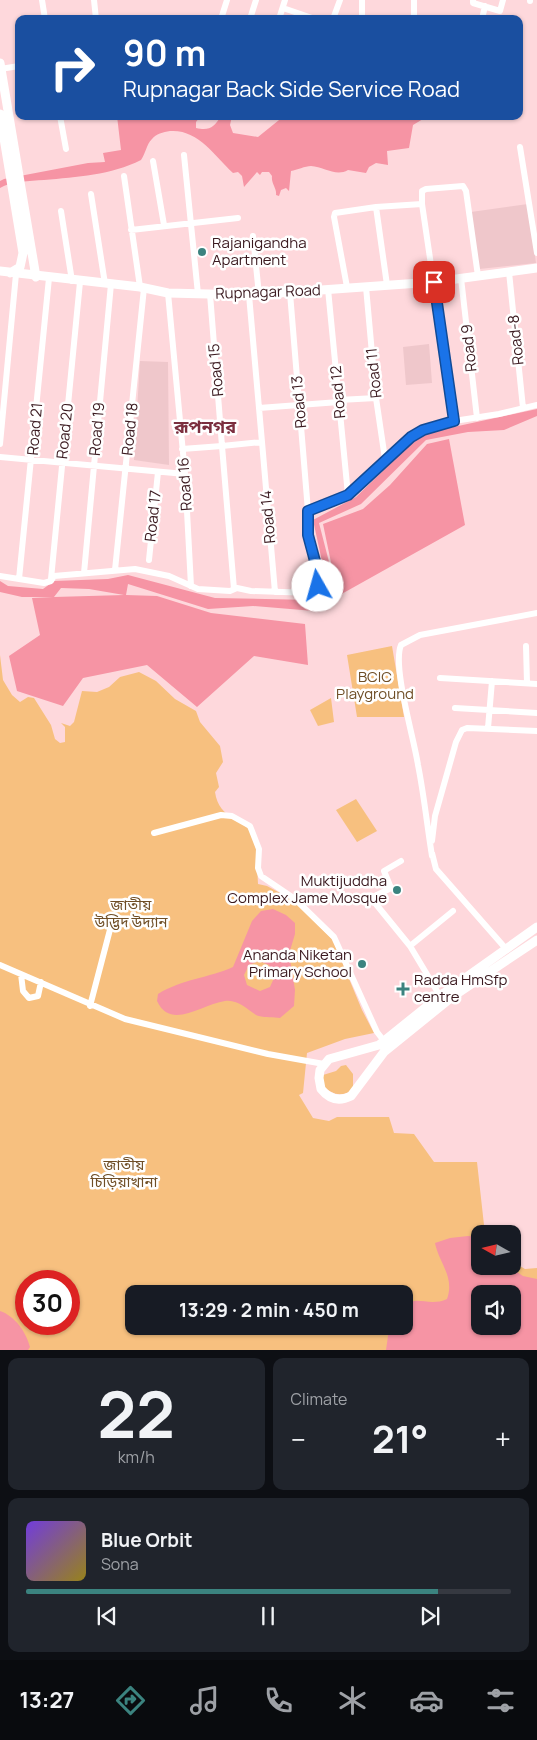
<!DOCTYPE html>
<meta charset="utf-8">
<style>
body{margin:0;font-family:Manrope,"Noto Sans Bengali",sans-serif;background:#20242c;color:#f1f3f6;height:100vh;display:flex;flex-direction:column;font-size:19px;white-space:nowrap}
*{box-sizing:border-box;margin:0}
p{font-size:16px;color:#9ea1a6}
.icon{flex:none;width:28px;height:28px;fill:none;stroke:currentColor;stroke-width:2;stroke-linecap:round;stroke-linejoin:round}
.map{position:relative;height:1350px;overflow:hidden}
.details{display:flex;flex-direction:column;gap:8px;padding:8px;background:#0d0f14;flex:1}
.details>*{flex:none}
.guide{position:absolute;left:15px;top:15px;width:508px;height:105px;border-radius:10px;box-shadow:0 1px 4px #0004;background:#1a4fa0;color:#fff;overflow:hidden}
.needle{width:32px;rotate:278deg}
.buttons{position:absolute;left:471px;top:1225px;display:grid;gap:10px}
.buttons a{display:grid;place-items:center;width:50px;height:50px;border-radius:10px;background:#171b24;box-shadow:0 1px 4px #0004;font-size:25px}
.speed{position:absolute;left:15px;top:1270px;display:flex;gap:10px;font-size:25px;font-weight:700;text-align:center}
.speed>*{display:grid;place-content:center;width:65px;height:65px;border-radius:50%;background:#171b24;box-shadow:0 1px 4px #0004;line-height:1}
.speed .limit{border:8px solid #d22;background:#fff;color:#111}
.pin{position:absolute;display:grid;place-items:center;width:42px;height:42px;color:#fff;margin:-21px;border-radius:10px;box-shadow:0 2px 8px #0006}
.me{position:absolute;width:55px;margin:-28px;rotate:353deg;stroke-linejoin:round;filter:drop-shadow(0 0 4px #0008)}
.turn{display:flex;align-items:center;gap:18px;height:105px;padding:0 25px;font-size:22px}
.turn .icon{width:65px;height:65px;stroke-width:2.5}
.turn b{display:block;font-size:35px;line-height:42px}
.big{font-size:38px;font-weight:700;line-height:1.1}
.details .tile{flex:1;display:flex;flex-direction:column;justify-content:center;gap:8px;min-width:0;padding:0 18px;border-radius:10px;background:#20242c}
.details .dial{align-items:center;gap:0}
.dial b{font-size:65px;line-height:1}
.song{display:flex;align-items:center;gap:15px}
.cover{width:60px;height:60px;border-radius:8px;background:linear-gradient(135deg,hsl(260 70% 55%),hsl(50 70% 35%))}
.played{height:5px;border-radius:2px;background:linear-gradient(90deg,#3b837f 85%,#363941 85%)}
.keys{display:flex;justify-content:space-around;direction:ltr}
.heat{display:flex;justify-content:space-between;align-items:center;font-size:28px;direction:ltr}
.details .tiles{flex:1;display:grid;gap:8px;grid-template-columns:1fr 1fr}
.tile:last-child{grid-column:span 2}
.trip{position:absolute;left:125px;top:1285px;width:288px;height:50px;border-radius:10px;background:#171b24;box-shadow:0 1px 4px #0004;font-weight:700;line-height:50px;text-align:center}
.tabs{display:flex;height:80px;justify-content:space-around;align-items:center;background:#090b0e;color:#9ea1a6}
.tabs .icon{width:35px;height:35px}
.tabs .active{color:#3b837f}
.tabs b{font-size:22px;color:#f1f3f6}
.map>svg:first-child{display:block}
.built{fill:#efc7cb}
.green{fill:#f7c07f;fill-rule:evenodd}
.water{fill:#f694a4;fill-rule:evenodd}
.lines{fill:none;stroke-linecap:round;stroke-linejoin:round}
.street{stroke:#fff;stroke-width:6}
.secondary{stroke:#fff;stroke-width:9}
.route-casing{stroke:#114b97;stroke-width:12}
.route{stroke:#1a73e8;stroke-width:9}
.poi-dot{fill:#3b837f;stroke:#fff;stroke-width:2}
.labels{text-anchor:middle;stroke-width:5;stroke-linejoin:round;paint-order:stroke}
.poi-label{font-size:15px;fill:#3a191f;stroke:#fff;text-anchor:start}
.street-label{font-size:15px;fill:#3a191f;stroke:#fff}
.park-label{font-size:15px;fill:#6f4e26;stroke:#fff}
.quarter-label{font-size:18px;font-weight:bold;fill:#7b2f3f;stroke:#fff}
</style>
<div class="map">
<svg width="537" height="1350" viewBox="0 0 537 1350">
<rect width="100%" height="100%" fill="#fed8dc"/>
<path class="built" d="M 528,204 L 536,263 L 479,269 L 471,212 Z
M 429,344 L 432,383 L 406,385 L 403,347 Z
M 140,361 L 168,362 L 169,465 L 134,460 Z"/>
<path class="green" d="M 392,646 L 404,717 L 357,717 L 347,655 Z
M 0,655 L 3,680 L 12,695 L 20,702 L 28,697 L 34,698 L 51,725 L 55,739 L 60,743 L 65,742 L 65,727 L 61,723 L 70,726 L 74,722 L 82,691 L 97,692 L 109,687 L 120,677 L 139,672 L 156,681 L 175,699 L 196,711 L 200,722 L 220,746 L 223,762 L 216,773 L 219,787 L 215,792 C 219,820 244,818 252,834 C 259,850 257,868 258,884 L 267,886 L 293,900 L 333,940 L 362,1010 L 374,1033 L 345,1039 L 307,1053 L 303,1093 L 299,1095 L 313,1118 L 329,1121 L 337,1117 L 389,1117 L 394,1133 L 414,1134 L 434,1162 L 477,1162 L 485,1234 L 480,1234 L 480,1266 L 512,1266 L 513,1262 L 525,1269 L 537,1268 L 537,1350 L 0,1350 ZM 26,1281 L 69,1281 L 69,1324 L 26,1324 ZM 134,1294 L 404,1294 L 404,1326 L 134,1326 ZM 480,1294 L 512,1294 L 512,1326 L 480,1326 Z
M 331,698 L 334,722 L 318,726 L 310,710 Z
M 356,799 L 377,831 L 357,842 L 336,810 Z
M 346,1065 L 353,1074 L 353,1090 C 341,1097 333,1095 323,1086 L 323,1075 L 336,1071 L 341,1066 Z"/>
<path class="water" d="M 117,116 L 197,116 L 199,118 L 196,122 L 196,128 C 210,131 214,127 221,116 L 232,116 L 230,125 L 233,133 L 258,137 L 284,116 L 428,116 L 413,125 L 409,148 L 387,151 L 388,165 L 376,163 L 369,167 L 366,173 L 348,170 C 336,177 324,167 311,166 C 305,166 297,170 291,171 L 289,191 L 286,188 L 281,190 L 279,196 L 276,195 C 277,188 271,184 272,176 L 269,172 L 262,172 L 260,175 L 257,172 L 244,187 L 242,176 L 238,172 L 233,173 C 214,155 198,129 170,131 C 163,132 156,134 152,139 C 146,145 146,153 141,160 C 111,175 77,177 44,180 C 30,181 11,181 0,188 L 0,181 L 4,179 L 88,163 L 105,162 L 103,153 L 121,150 Z
M 537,409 L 537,416 L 504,430 L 468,432 L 426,440 L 361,504 L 319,523 L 337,593 L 327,605 L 314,611 L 253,606 L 208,609 L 128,584 L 126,595 L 157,596 L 211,613 L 305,624 L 308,665 L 254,656 L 197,707 L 147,665 L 83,678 L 63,706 L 17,691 L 9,656 L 40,635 L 32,598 L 53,597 L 22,597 L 0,592 L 0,581 L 8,586 L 43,589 L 54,581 L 108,579 L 128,575 L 215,598 L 312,600 L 325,595 L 325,575 L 313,520 L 356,497 L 418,437 L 426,433 ZM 61,588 L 89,589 L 124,595 L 54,597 Z
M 449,439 L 465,525 L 338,596 L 323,524 L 363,509 L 390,485 L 427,444 Z
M 273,909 L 286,915 L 295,923 L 295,934 L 289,954 L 295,990 L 294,1006 L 280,1018 C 273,1017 262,1018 256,1015 C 247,1009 237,999 225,1001 C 202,1004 171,1031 157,1001 L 158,994 C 182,979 209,978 233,967 L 252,921 L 261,911 ZM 259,961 L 269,965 L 274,978 L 270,987 L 260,991 L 247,985 L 244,975 L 249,965 Z
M 468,1236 L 480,1237 L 480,1266 L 508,1266 L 523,1276 L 537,1279 L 537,1350 L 386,1350 L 389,1329 L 393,1326 L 404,1326 C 404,1284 424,1310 447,1299 C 455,1277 439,1263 435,1243 L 450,1238 ZM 480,1294 L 512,1294 L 512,1326 L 480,1326 Z
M 0,1311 C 15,1316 26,1332 30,1347 L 28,1350 L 0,1350 Z"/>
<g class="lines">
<path class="street" d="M 42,0 L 45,19
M 94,0 L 96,19
M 362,0 L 362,19
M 473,0 L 473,3 L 500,11 L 503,0
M 530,1 L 530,0
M 283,8 L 315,19
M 221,19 L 227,0
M 250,19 L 256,0
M 279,19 L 285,0
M 333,19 L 340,0
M 414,19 L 414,0
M 482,19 L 485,6
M 0,69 L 19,66
M 60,116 L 66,149
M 520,147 L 537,253
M 184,155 L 198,294
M 153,161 L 164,225
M 124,176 L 140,287
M 91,194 L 105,284
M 376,207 L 387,285
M 61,211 L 72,281
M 131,230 L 238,218
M 253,236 L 259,295
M 509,272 L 523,408
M 461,278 L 477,418
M 347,287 L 334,217 L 335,213 L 376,207 L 422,204
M 366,287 L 376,398 L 385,459
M 328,289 L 348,495
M 168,293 L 185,474 L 191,586
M 290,293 L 308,511
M 339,400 L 376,398
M 259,408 L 339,402
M 454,421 L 422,204 L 422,191 L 426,189 L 463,186 L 466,191 L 478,276
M 262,442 L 275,592
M 0,444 L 16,274
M 182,449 L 222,446 L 210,294
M 0,457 L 185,474
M 149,560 L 158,472
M 115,570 L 144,288
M 84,573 L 111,284
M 0,576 L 44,583 L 51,581 L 54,576 L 135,569 L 169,576 L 198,589 L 230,591 L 237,588 L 251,591 L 311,593 L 317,586 L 316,565 L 308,535 L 308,511 L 348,495 L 398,447 L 423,430 L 454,421 L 499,414 L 537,405
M 19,579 L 49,278
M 51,579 L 80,282
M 234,589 L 222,446 L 262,442 L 249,295
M 526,646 L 527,683
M 440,678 L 537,684
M 455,708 L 537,713
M 488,728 L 492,681
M 154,833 L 221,815 L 232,816 L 250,826 L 259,849 L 258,868 L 261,876 L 295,899 L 334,937 L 377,1032 L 384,1041
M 432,841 L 435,816 L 456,742 L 462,730 L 467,728 L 537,731
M 432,853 L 436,869 L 507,950
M 432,856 C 427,825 424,795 418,765 C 414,738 392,666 401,645 L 420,635 L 537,613
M 401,861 L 384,871 L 391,888 L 371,898 L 410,946
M 0,965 L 125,1019 L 268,1054 L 324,1064
M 21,974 L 23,991 L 29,998 L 38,996 L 41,982
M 440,996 L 410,946 L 453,911
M 90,1006 L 112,922"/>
<path class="secondary" d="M 0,63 L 36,277
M 0,114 L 23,253 L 20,267 L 10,273
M 0,271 L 140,287 L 168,293 L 249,295 L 434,282 L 537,268
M 537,927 L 440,996 L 379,1045 L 329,1059 L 320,1070 L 319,1078 L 321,1089 C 329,1099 339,1102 351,1096 L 384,1052 L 452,997 L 537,940"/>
</g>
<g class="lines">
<g class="route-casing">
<path id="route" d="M 318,586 L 316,565 L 308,535 L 308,511 L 348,495 L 411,437 L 423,430 L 454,421 L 434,282"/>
</g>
<use href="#route" class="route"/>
</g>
<g class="poi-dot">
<circle cx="202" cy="252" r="5"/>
<circle cx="397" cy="890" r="5"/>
<circle cx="362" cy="964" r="5"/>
<path d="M400.5 981.5h5v5h5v5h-5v5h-5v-5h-5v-5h5z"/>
</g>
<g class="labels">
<g class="poi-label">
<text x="212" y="248">Rajanigandha<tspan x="212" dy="17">Apartment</tspan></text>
<text x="387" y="886" text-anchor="end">Muktijuddha<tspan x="387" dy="17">Complex Jame Mosque</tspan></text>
<text x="352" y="960" text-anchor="end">Ananda Niketan<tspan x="352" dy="17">Primary School</tspan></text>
<text x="414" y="985">Radda HmSfp<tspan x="414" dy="17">centre</tspan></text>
</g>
<g class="street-label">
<text transform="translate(268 292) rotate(-2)" y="5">Rupnagar Road</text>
<text transform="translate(516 340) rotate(-96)" y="5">Road-8</text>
<text transform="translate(469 348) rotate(-96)" y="5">Road 9</text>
<text transform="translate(216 370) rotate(-95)" y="5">Road 15</text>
<text transform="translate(374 373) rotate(-96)" y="5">Road 11</text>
<text transform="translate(338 392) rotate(-95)" y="5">Road 12</text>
<text transform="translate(299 402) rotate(-95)" y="5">Road 13</text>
<text transform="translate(35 429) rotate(-85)" y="5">Road 21</text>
<text transform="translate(97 429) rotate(-85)" y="5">Road 19</text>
<text transform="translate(130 429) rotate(-84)" y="5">Road 18</text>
<text transform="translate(65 431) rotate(-84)" y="5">Road 20</text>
<text transform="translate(185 484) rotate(-94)" y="5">Road 16</text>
<text transform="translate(153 516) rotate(-84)" y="5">Road 17</text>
<text transform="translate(268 517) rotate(-95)" y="5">Road 14</text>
</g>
<g class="park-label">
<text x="375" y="682">BCIC<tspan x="375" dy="17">Playground</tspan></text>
<text x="131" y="910">জাতীয়<tspan x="131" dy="17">উদ্ভিদ উদ্যান</tspan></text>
<text x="124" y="1170">জাতীয়<tspan x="124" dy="17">চিড়িয়াখানা</tspan></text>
</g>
<g class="quarter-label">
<text x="205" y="433">রূপনগর</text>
</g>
</g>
</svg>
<div class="buttons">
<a><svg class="needle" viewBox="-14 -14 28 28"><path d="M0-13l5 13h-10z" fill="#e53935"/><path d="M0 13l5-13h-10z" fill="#9ea1a6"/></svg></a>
<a><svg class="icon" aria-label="sound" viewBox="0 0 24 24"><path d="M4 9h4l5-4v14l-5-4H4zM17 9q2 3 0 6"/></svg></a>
</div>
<div class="speed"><div class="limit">30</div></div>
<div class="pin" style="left:434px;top:282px;background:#d93025"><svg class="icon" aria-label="arrive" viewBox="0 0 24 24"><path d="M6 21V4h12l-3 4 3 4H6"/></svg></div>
<svg class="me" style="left:318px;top:586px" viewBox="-20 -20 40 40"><circle r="19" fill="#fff"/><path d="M0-13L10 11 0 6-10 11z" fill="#1a73e8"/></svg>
<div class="trip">13:29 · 2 min · 450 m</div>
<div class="guide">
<div class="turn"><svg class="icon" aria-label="right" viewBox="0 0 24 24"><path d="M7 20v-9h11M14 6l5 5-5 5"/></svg><div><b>90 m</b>Rupnagar Back Side Service Road</div></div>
</div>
</div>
<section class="details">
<div class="tiles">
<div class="tile dial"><b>22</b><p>km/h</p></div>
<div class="tile"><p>Climate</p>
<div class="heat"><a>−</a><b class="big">21°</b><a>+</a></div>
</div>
<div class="tile">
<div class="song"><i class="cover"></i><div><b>Blue Orbit</b><p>Sona</p></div></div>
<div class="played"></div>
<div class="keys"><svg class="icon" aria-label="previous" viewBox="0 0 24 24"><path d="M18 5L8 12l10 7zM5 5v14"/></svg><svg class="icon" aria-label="pause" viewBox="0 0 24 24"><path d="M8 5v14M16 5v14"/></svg><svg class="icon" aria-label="next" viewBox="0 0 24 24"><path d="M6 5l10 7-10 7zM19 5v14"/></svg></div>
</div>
</div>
</section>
<nav class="tabs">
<b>13:27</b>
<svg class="icon active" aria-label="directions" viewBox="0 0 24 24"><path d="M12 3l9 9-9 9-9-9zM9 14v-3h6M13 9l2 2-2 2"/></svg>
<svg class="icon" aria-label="music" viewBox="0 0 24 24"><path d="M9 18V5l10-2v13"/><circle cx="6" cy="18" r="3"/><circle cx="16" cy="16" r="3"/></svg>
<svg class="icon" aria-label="phone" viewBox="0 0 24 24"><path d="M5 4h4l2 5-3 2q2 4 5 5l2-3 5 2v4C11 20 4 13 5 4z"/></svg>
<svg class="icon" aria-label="climate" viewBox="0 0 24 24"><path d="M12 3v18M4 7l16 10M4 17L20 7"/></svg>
<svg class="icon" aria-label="car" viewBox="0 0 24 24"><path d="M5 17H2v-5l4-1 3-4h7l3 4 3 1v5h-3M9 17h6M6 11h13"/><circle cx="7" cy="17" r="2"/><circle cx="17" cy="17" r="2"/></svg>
<svg class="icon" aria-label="filters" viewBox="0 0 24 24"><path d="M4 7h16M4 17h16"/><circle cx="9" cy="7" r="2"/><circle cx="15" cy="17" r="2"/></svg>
</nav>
